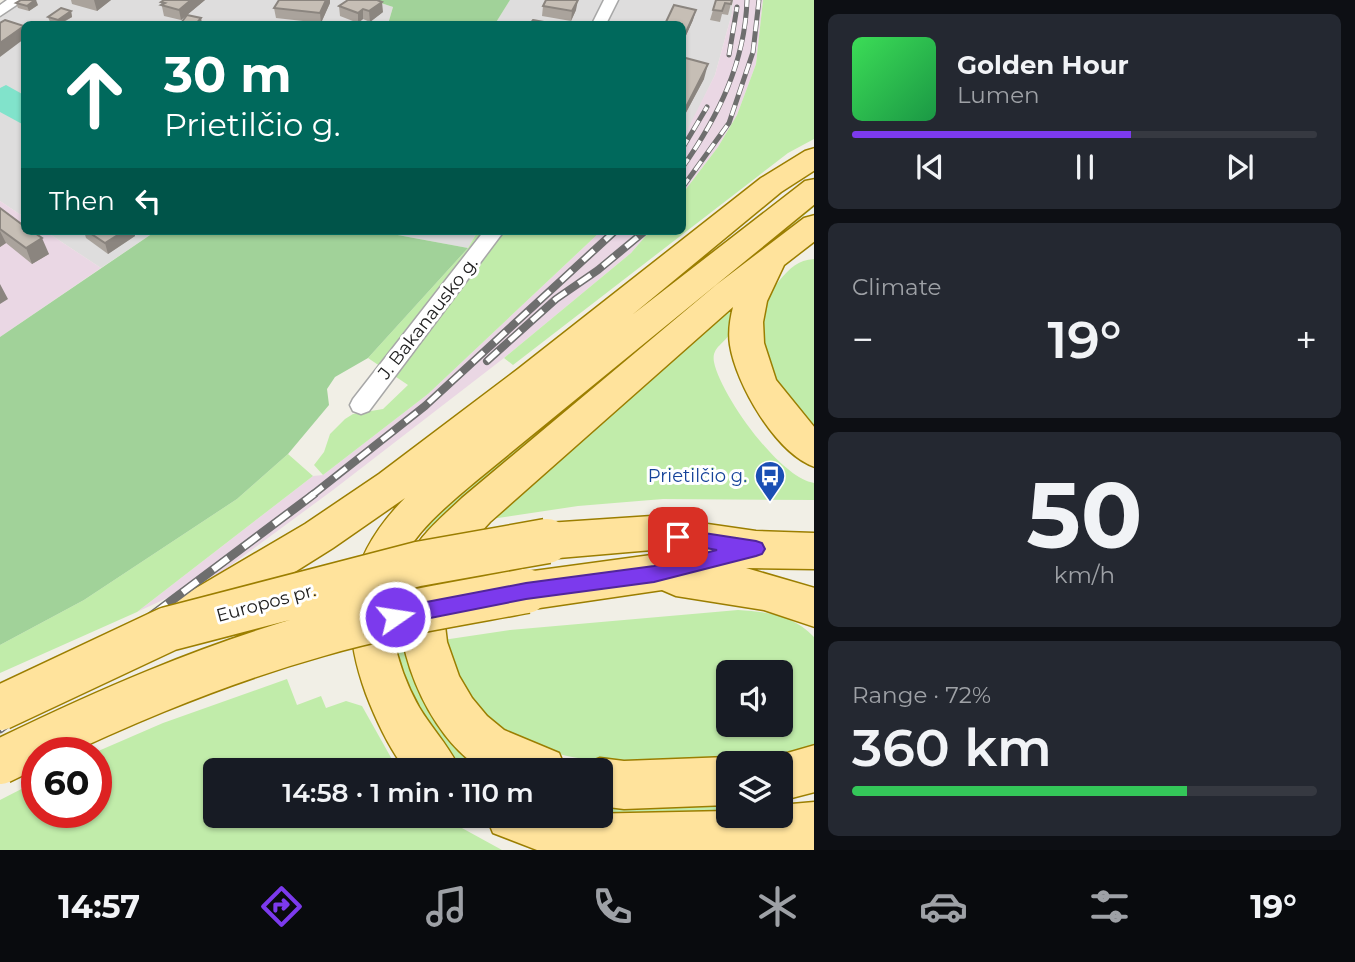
<!DOCTYPE html>
<meta charset="utf-8">
<style>
body{margin:0;font-family:Montserrat,sans-serif;background:#242831;color:#f1f3f6;height:100vh;display:flex;flex-direction:column;font-size:26px;white-space:nowrap}
*{box-sizing:border-box;margin:0}
p{font-size:23px;color:#9ea1a6}
.icon{flex:none;width:38px;height:38px;fill:none;stroke:currentColor;stroke-width:2;stroke-linecap:round;stroke-linejoin:round}
.map{position:relative;flex:1;overflow:hidden}
.sheet{display:flex;flex-direction:column;gap:14px;padding:14px;background:#0d0f14;width:541px}
.sheet>*{flex:none}
.banner{position:absolute;left:21px;top:21px;width:665px;height:214px;border-radius:10px;box-shadow:0 2px 5px #0004;background:#00695c;color:#fff;overflow:hidden}
.controls{position:absolute;left:716px;top:660px;display:grid;gap:14px}
.controls a{display:grid;place-items:center;width:77px;height:77px;border-radius:10px;background:#171b24;box-shadow:0 2px 5px #0004;font-size:35px}
.speed{position:absolute;left:21px;top:737px;display:flex;gap:14px;font-size:35px;font-weight:700;text-align:center}
.speed>*{display:grid;place-content:center;width:91px;height:91px;border-radius:50%;background:#171b24;box-shadow:0 2px 5px #0004;line-height:1}
.speed .limit{border:10px solid #d22;background:#fff;color:#111}
.pin{position:absolute;display:grid;place-items:center;width:60px;height:60px;color:#fff;margin:-30px;border-radius:14px;box-shadow:0 4px 10px #0006}
.me{position:absolute;width:77px;margin:-38px;rotate:77deg;stroke-linejoin:round;filter:drop-shadow(0 0 5px #0008)}
.turn{display:flex;align-items:center;gap:24px;height:147px;padding:0 28px;font-size:32px}
.turn .icon{width:91px;height:91px;stroke-width:2.5}
.turn b{display:block;font-size:49px;line-height:60px}
.then{display:flex;align-items:center;height:66px;padding:0 28px;background:#0003;gap:14px;font-size:26px}
.big{font-size:52px;font-weight:600;line-height:1.1}
.sheet .tile{flex:1;display:flex;flex-direction:column;justify-content:center;gap:10px;min-width:0;padding:0 24px;border-radius:10px;background:#242831}
.sheet .dial{align-items:center;gap:0}
.dial b{font-size:91px;line-height:1}
.song{display:flex;align-items:center;gap:21px}
.cover{width:84px;height:84px;border-radius:10px;background:linear-gradient(135deg,hsl(130 70% 55%),hsl(140 70% 35%))}
.played{height:7px;border-radius:4px;background:linear-gradient(90deg,#7c3aed 60%,#363941 60%)}
.keys{display:flex;justify-content:space-around;direction:ltr}
.heat{display:flex;justify-content:space-between;align-items:center;font-size:38px;direction:ltr}
.charge{height:10px;border-radius:5px;background:linear-gradient(90deg,#34c759 72%,#363941 0)}
.trip{position:absolute;left:203px;top:758px;width:410px;height:70px;border-radius:10px;background:#171b24;box-shadow:0 2px 5px #0004;font-weight:600;line-height:70px;text-align:center}
.tabs{display:flex;height:112px;justify-content:space-around;align-items:center;background:#090b0e;color:#9ea1a6}
.tabs .icon{width:49px;height:49px}
.tabs .active{color:#7c3aed}
.tabs b{font-size:32px;color:#f1f3f6}
main{display:flex;flex:1;min-height:0}
.map>svg:first-child{display:block}
.residential{fill:#dedddd}
.industrial{fill:#ead7e4}
.grass{fill:#c1ecaa;fill-rule:evenodd}
.forest{fill:#a1d299}
.pitch{fill:#81e3cb}
.lines{fill:none;stroke-linecap:round;stroke-linejoin:round}
.street-casing{stroke:#a7a7a7;stroke-width:3}
.primary-casing{stroke:#9b7e00;stroke-width:3}
.street{fill:#fff;fill-rule:evenodd}
.primary{fill:#ffe39c;fill-rule:evenodd}
.rail-far2-casing{stroke:#6e6e6e;stroke-width:5}
.rail-far1-casing{stroke:#6e6e6e;stroke-width:8}
.rail-casing{stroke:#6e6e6e;stroke-width:9}
.rail-far2{stroke:#fff;stroke-width:3.5;stroke-dasharray:11;stroke-linecap:butt}
.rail-far1{stroke:#fff;stroke-width:5;stroke-dasharray:15;stroke-linecap:butt}
.rail{stroke:#fff;stroke-width:6;stroke-dasharray:19;stroke-linecap:butt}
.primary-bridge-casing{stroke:#9b7e00;stroke-width:47;stroke-linecap:butt}
.primary-bridge{stroke:#ffe39c;stroke-width:44}
.wall{fill:#aaa39c}
.shaded-wall{fill:#8b857f}
.building{fill:#c6beb5;stroke:#8b857f;stroke-width:2}
.route{fill:#7c3aed;stroke:#51269a;stroke-width:2}
.labels{text-anchor:middle;stroke-width:6;stroke-linejoin:round;paint-order:stroke}
.street-label{font-size:18px;fill:#202020;stroke:#fff}
.transit-label{font-size:18px;fill:#164399;stroke:#fff;text-anchor:end}
</style>
<main>
<div class="map">
<svg width="815" height="850" viewBox="0 0 815 850">
<rect width="100%" height="100%" fill="#f1efe6"/>
<path class="residential" d="M 25,0 L 372,0 L 393,7 L 388,24 L 24,24 L 24,217 L 0,201 L 0,18 Z
M 510,0 L 733,0 L 732,13 L 715,75 L 683,140 L 682,24 L 495,24 Z
M 45,231 L 156,231 L 101,268 Z
M 376,231 L 478,231 L 468,248 Z"/>
<path class="industrial" d="M 733,0 L 763,0 L 756,64 L 737,115 L 718,147 L 683,193 L 682,140 L 715,75 L 732,13 Z
M 0,201 L 24,217 L 24,231 L 45,231 L 101,268 L 0,337 Z
M 601,231 L 650,231 L 631,253 L 504,358 L 333,490 L 219,574 L 137,612 L 313,476 L 323,475 L 428,394 Z"/>
<path class="grass" d="M 763,0 L 814,0 L 814,139 L 788,153 L 513,365 L 504,358 L 631,253 L 650,231 L 682,231 L 683,193 L 718,147 L 737,115 L 756,64 Z
M 814,197 L 814,207 L 703,298 L 435,531 L 425,531 L 436,514 Z
M 478,231 L 601,231 L 428,394 L 323,475 L 314,465 L 324,452 L 330,434 L 345,419 L 353,414 L 383,409 L 408,385 L 368,358 L 468,248 Z
M 814,259 L 814,435 C 779,395 736,331 779,281 C 790,268 798,260 814,259 Z
M 733,304 C 733,312 734,323 731,331 C 727,343 711,346 714,362 C 721,396 780,478 814,483 L 814,500 L 663,499 L 578,506 L 491,519 Z
M 288,454 L 313,476 L 137,612 L 0,673 L 0,645 L 84,600 L 237,499 Z
M 738,610 C 768,612 793,615 814,637 L 814,744 C 774,767 614,767 567,756 C 544,751 512,741 494,726 C 468,706 454,669 443,640 L 510,630 ZM 728,672 L 780,672 L 780,724 L 728,724 Z
M 406,646 L 424,700 L 462,754 L 489,770 L 463,770 L 438,742 L 408,692 L 395,648 Z
M 287,679 L 297,705 L 321,696 L 326,708 L 346,701 L 362,706 L 398,770 L 215,770 L 215,816 L 440,816 L 502,850 L 0,850 L 0,800 L 37,781 L 37,812 L 96,812 L 96,752 L 163,723 Z
M 728,801 L 728,814 L 600,816 L 600,803 Z"/>
<path class="forest" d="M 372,0 L 510,0 L 495,24 L 388,24 L 393,7 Z
M 156,231 L 376,231 L 468,248 L 368,358 L 335,377 L 327,389 L 329,405 L 288,454 L 237,499 L 84,600 L 0,645 L 0,337 Z"/>
<path class="pitch" d="M 6,85 L 24,95 L 24,125 L 0,112 L 0,88 Z"/>
<g class="lines">
<g class="street-casing">
<path id="street" d="M 7,0 L 24,0 L 0,16 L 0,5 Z
M 604,0 L 618,0 L 606,24 L 592,24 Z
M 484,231 L 504,231 L 369,411 L 361,414 L 353,411 L 350,405 L 353,399 Z"/>
</g>
<g class="primary-casing">
<path id="primary" d="M 815,148 L 815,170 L 781,192 L 632,315 L 805,181 L 815,179 L 815,204 L 476,481 C 449,504 416,530 401,563 C 380,608 396,666 419,707 C 432,729 450,747 460,770 L 406,770 C 389,748 376,720 366,694 C 338,616 346,558 405,498 L 333,548 L 204,629 L 189,635 L 174,629 L 168,615 L 174,601 L 305,524 L 379,474 L 518,369 L 761,178 L 805,151 Z
M 815,215 L 815,241 L 784,265 L 767,301 L 763,322 L 764,343 L 776,380 L 815,428 L 815,467 C 776,454 736,384 730,345 C 728,332 730,319 733,307 L 490,522 L 445,572 L 441,593 L 447,642 L 459,676 L 472,698 L 487,716 L 504,730 L 559,753 L 566,770 L 484,770 C 427,738 386,637 403,573 C 412,541 439,520 462,498 L 716,285 L 804,218 Z
M 652,516 L 756,531 L 815,533 L 815,569 L 746,568 L 815,588 L 815,627 L 764,610 L 676,596 L 662,590 L 526,610 L 511,604 L 505,591 L 511,578 L 526,572 L 666,553 L 652,550 L 547,559 L 533,553 L 527,541 L 533,529 L 547,523 Z
M 815,745 L 815,792 L 780,801 L 780,763 L 762,763 L 763,760 Z
M 728,757 L 742,763 L 728,763 L 728,805 L 624,809 L 600,806 L 600,770 L 581,770 L 583,765 L 600,758 L 624,761 Z
M 815,802 L 815,850 L 537,850 L 493,833 L 486,816 L 728,811 L 728,816 L 780,816 L 780,805 Z"/>
</g>
<use href="#street" class="street"/>
<use href="#primary" class="primary"/>
<g class="rail-far2-casing">
<path id="rail-far2" d="M 729,55 L 737,7
M 682,149 L 707,107
M 682,168 C 718,117 745,63 747,0
M 682,188 L 729,123 L 753,52 L 759,0"/>
</g>
<g class="rail-far1-casing">
<path id="rail-far1" d="M 487,361 L 556,299 L 598,270 L 645,231
M 311,496 L 425,406 L 615,231"/>
</g>
<g class="rail-casing">
<path id="rail" d="M 0,729 L 314,494"/>
</g>
<use href="#rail-far2" class="rail-far2"/>
<use href="#rail-far1" class="rail-far1"/>
<use href="#rail" class="rail"/>
<g class="primary-bridge-casing">
<path id="primary-bridge" d="M 0,708 L 168,629 L 418,564 L 547,541
M 0,762 C 102,712 207,666 317,635 C 385,615 456,604 526,591"/>
</g>
<use href="#primary-bridge" class="primary-bridge"/>
</g>
<path class="wall" d="M 71,0 L 111,0 L 97,11 L 72,4 Z
M 164,0 L 205,0 L 181,20 L 164,16 L 161,2 Z
M 716,0 L 732,0 L 728,15 L 722,14 L 720,22 L 710,20 Z
M 16,3 L 38,5 L 29,11 L 18,8 Z
M 330,3 L 321,23 L 276,18 L 274,8 Z
M 339,6 L 383,12 L 370,22 L 363,19 L 358,23 L 340,16 Z
M 543,6 L 576,10 L 571,21 L 542,16 Z
M 71,11 L 72,17 L 61,24 L 50,22 L 48,17 Z
M 693,20 L 683,42 L 682,42 L 682,24 Z
M 682,57 L 704,79 L 682,120 Z
M 0,208 L 49,254 L 32,264 L 6,243 L 0,247 Z
M 84,231 L 134,231 L 135,236 L 108,254 L 86,238 Z"/>
<path class="shaded-wall" d="M 35,0 L 36,0 L 38,5 L 29,11 L 27,6 Z
M 94,0 L 111,0 L 97,11 Z
M 191,0 L 205,0 L 181,20 L 179,10 Z
M 326,0 L 330,0 L 330,3 L 321,23 L 320,13 Z
M 578,0 L 576,10 L 571,21 L 572,11 Z
M 382,2 L 383,12 L 370,22 L 369,11 Z
M 363,9 L 363,19 L 358,23 L 358,13 Z
M 696,10 L 693,20 L 683,42 L 686,32 Z
M 71,11 L 72,17 L 59,24 L 58,20 Z
M 201,18 L 202,23 L 201,24 L 196,24 Z
M 24,26 L 24,39 L 0,57 L 0,43 Z
M 708,64 L 704,79 L 682,120 L 686,107 Z
M 0,231 L 6,243 L 0,247 Z
M 124,231 L 134,231 L 135,236 L 108,254 L 105,243 Z
M 42,238 L 49,254 L 32,264 L 26,248 Z
M 0,284 L 8,299 L 0,304 Z"/>
<path class="building" d="M 21,0 L 35,0 L 27,6 L 16,3 Z
M 164,0 L 191,0 L 179,10 L 161,5 L 165,3 L 161,2 Z
M 279,0 L 326,0 L 320,13 L 274,8 Z
M 348,0 L 377,0 L 382,2 L 369,11 L 363,9 L 358,13 L 339,6 Z
M 546,0 L 578,0 L 572,11 L 543,6 Z
M 716,0 L 732,0 L 731,4 L 725,3 L 722,11 L 713,10 Z
M 674,5 L 696,10 L 686,32 L 682,31 L 682,24 L 665,24 Z
M 61,8 L 71,11 L 58,20 L 48,17 Z
M 187,15 L 201,18 L 196,24 L 181,23 Z
M 5,20 L 24,26 L 0,43 L 0,23 Z
M 533,20 L 549,23 L 548,24 L 530,24 Z
M 508,22 L 522,24 L 506,24 Z
M 682,57 L 708,64 L 686,107 L 682,106 Z
M 0,208 L 24,226 L 24,231 L 32,231 L 42,238 L 26,248 L 0,229 Z
M 87,231 L 124,231 L 105,243 Z"/>
<path class="route" d="M 678,529 L 756,541 L 762,543 L 765,549 L 762,554 L 756,556 L 654,582 L 526,599 L 395,625 L 388,623 L 385,617 L 388,611 L 395,608 L 526,583 L 654,566 L 717,550 L 672,542 L 670,537 L 672,531 Z"/>
<defs>
<g id="bus-pin" transform="scale(1.575)"><path d="M0 17L-7.5 6A9.5 9.5 0 1 1 7.5 6Z" fill="#1a4fb4" stroke="#fff"/><path d="M-5-6H5V4H4V6H2V4H-2V6H-4V4H-5ZM-3.5-4V0h7V-4ZM-3.5 1.2v1.5H-2V1.2ZM2 1.2v1.5H3.5V1.2Z" fill="#fff"/></g>
</defs>
<g fill-rule="evenodd">
<use href="#bus-pin" x="770" y="476"/>
</g>
<g class="labels">
<g class="street-label">
<text transform="translate(428 318) rotate(-52)" y="6">J. Bakanausko g.</text>
<text transform="translate(266 603) rotate(-15)" y="6">Europos pr.</text>
</g>
<g class="transit-label">
<text x="747" y="482">Prietilčio g.</text>
</g>
</g>
</svg>
<div class="controls">
<a><svg class="icon" aria-label="sound" viewBox="0 0 24 24"><path d="M4 9h4l5-4v14l-5-4H4zM17 9q2 3 0 6"/></svg></a>
<a><svg class="icon" aria-label="layers" viewBox="0 0 24 24"><path d="M12 4l9 5-9 5-9-5zM3 14l9 5 9-5"/></svg></a>
</div>
<div class="speed"><div class="limit">60</div></div>
<div class="pin" style="left:678px;top:537px;background:#d93025"><svg class="icon" aria-label="arrive" viewBox="0 0 24 24"><path d="M6 21V4h12l-3 4 3 4H6"/></svg></div>
<svg class="me" style="left:395px;top:617px" viewBox="-20 -20 40 40"><circle r="17" fill="#7c3aed" stroke="#fff" stroke-width="3"/><path d="M0-11L8 9 0 5-8 9z" fill="#fff"/></svg>
<div class="trip">14:58 · 1 min · 110 m</div>
<div class="banner">
<div class="turn"><svg class="icon" aria-label="ahead" viewBox="0 0 24 24"><path d="M12 20V5M6 11l6-6 6 6"/></svg><div><b>30 m</b>Prietilčio g.</div></div>
<div class="then">Then<svg class="icon" aria-label="left" viewBox="0 0 24 24"><path d="M17 20v-9H6M10 6l-5 5 5 5"/></svg></div>
</div>
</div>
<section class="sheet">
<div class="tile">
<div class="song"><i class="cover"></i><div><b>Golden Hour</b><p>Lumen</p></div></div>
<div class="played"></div>
<div class="keys"><svg class="icon" aria-label="previous" viewBox="0 0 24 24"><path d="M18 5L8 12l10 7zM5 5v14"/></svg><svg class="icon" aria-label="pause" viewBox="0 0 24 24"><path d="M8 5v14M16 5v14"/></svg><svg class="icon" aria-label="next" viewBox="0 0 24 24"><path d="M6 5l10 7-10 7zM19 5v14"/></svg></div>
</div>
<div class="tile"><p>Climate</p>
<div class="heat"><a>−</a><b class="big">19°</b><a>+</a></div>
</div>
<div class="tile dial"><b>50</b><p>km/h</p></div>
<div class="tile"><p>Range · 72%</p><b class="big">360 km</b><div class="charge"></div></div>
</section>
</main>
<nav class="tabs">
<b>14:57</b>
<svg class="icon active" aria-label="directions" viewBox="0 0 24 24"><path d="M12 3l9 9-9 9-9-9zM9 14v-3h6M13 9l2 2-2 2"/></svg>
<svg class="icon" aria-label="music" viewBox="0 0 24 24"><path d="M9 18V5l10-2v13"/><circle cx="6" cy="18" r="3"/><circle cx="16" cy="16" r="3"/></svg>
<svg class="icon" aria-label="phone" viewBox="0 0 24 24"><path d="M5 4h4l2 5-3 2q2 4 5 5l2-3 5 2v4C11 20 4 13 5 4z"/></svg>
<svg class="icon" aria-label="climate" viewBox="0 0 24 24"><path d="M12 3v18M4 7l16 10M4 17L20 7"/></svg>
<svg class="icon" aria-label="car" viewBox="0 0 24 24"><path d="M5 17H2v-5l4-1 3-4h7l3 4 3 1v5h-3M9 17h6M6 11h13"/><circle cx="7" cy="17" r="2"/><circle cx="17" cy="17" r="2"/></svg>
<svg class="icon" aria-label="filters" viewBox="0 0 24 24"><path d="M4 7h16M4 17h16"/><circle cx="9" cy="7" r="2"/><circle cx="15" cy="17" r="2"/></svg>
<b>19°</b>
</nav>
